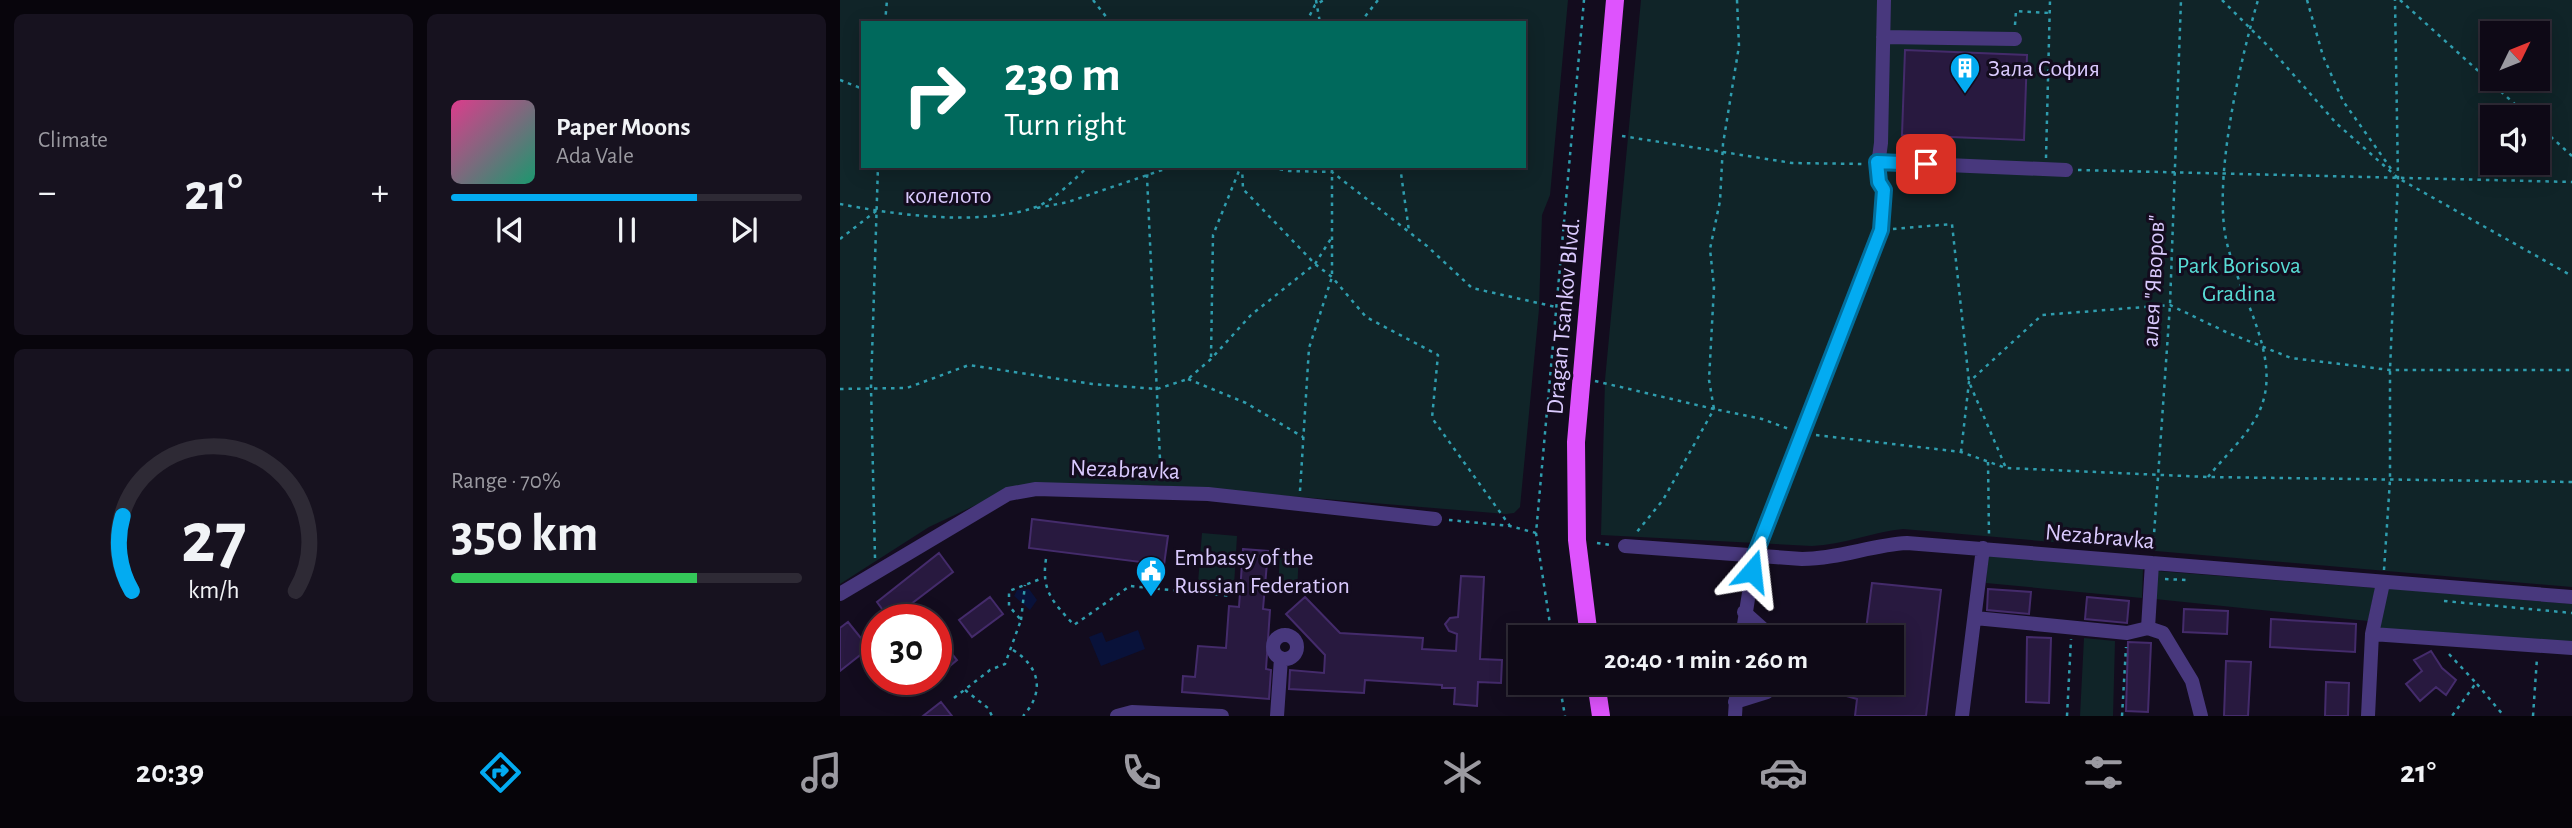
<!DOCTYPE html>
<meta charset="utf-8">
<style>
body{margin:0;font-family:"Alegreya Sans",sans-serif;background:#17121f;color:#f1f3f6;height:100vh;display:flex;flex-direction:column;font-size:26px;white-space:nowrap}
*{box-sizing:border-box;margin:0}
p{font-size:23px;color:#9b9aa1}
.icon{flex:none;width:38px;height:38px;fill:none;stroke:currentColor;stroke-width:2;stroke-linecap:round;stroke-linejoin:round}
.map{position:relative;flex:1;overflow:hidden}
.details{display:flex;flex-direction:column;gap:14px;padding:14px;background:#08050c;width:840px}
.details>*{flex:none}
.banner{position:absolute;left:21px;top:21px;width:665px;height:147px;border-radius:0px;box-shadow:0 4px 18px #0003,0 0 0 2px #2e2a35;background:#00695c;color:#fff;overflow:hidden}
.needle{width:46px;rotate:47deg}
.fabs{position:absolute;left:1640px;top:21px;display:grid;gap:14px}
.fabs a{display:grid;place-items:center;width:70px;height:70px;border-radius:0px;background:#0e0916;box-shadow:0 4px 18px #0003,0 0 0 2px #2e2a35;font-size:35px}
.speed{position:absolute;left:21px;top:604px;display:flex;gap:14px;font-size:35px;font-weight:700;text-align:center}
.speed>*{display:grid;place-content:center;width:91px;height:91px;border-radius:50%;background:#0e0916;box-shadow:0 4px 18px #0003,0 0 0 2px #2e2a35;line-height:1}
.speed .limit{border:10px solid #d22;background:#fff;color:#111}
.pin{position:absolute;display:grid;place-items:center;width:60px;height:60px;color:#fff;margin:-30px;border-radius:14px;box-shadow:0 4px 10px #0006}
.me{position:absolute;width:77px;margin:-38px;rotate:17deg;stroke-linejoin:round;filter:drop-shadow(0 0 5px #0008)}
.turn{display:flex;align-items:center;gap:24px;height:147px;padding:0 28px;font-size:32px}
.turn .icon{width:91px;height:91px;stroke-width:2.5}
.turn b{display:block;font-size:49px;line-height:60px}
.big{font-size:52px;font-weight:700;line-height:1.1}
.details .widget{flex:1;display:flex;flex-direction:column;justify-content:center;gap:10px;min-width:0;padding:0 24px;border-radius:10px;background:#17121f}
.details .dial{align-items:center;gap:0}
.dial svg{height:182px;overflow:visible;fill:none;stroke:#2e2a35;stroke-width:7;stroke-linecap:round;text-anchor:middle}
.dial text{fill:#f1f3f6;stroke:none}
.song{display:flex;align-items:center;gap:21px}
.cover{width:84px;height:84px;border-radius:10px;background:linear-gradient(135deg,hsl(330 70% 55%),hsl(160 70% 35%))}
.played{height:7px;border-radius:4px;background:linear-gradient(90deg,#03abf1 70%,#2e2a35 70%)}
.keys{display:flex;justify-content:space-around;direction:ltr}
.heat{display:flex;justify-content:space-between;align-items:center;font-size:38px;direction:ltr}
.charge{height:10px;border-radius:5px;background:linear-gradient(90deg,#34c759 70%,#2e2a35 0)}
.details .tiles{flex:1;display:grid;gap:14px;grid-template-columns:repeat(2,1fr)}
.trip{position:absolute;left:668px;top:625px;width:396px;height:70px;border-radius:0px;background:#0e0916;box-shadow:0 4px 18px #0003,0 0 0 2px #2e2a35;font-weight:700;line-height:70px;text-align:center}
.tabs{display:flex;height:112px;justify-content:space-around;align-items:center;background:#060409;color:#9b9aa1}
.tabs .icon{width:49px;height:49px}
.tabs .current{color:#03abf1}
.tabs b{font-size:32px;color:#f1f3f6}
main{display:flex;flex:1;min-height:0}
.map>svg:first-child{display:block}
.green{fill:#102428;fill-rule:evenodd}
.water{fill:#09123a}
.building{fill:#28193f;stroke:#442b6b;stroke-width:2}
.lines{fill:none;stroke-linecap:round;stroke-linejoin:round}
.path{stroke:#2f9dae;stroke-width:2.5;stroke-dasharray:3.5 5;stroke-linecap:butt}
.minor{stroke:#48387d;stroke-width:14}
.major{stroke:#de53fd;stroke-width:18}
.route-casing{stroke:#026f9d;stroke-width:18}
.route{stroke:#03abf1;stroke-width:12}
.labels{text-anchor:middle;stroke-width:6;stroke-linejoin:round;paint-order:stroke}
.poi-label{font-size:24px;fill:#dacafe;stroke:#130c1e;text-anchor:start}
.street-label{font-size:24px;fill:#dacafe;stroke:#130c1e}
.park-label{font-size:24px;fill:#58dcd5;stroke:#130c1e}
</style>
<main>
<section class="details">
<div class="tiles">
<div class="widget"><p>Climate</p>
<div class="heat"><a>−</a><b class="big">21°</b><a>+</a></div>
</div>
<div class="widget">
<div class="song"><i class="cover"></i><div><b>Paper Moons</b><p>Ada Vale</p></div></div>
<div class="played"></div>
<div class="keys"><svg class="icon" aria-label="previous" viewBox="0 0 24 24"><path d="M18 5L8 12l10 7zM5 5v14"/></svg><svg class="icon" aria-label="pause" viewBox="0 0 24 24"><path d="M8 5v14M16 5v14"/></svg><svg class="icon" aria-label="next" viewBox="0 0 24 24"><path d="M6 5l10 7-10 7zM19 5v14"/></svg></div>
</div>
<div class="widget dial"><svg viewBox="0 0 100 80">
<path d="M14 69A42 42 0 1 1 86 69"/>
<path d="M14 69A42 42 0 0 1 10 36" stroke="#03abf1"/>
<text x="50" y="56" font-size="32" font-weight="700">27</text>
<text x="50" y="72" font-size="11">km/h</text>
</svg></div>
<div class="widget"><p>Range · 70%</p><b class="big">350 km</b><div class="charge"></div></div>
</div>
</section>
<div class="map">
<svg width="1732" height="716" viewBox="0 0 1732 716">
<rect width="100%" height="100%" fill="#130c1e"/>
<path class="green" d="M 0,0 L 728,0 L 710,195 L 702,215 L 699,309 L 680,507 L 674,513 L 666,514 L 317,485 L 190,486 L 138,504 L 89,527 L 0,584 ZM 23,23 L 684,23 L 684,166 L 23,166 Z
M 801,0 L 1732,0 L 1732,587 L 1063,529 C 1032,532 1003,545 972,546 L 761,535 L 765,380 ZM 1652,33 L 1698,33 L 1698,79 L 1652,79 ZM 1652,117 L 1698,117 L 1698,163 L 1652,163 Z
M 362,533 L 397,536 L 394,586 L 358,583 Z
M 440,549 L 459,550 L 457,594 L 438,593 Z
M 1148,555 L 1303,569 L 1302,598 L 1146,583 Z
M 1317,571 L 1535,588 L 1528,621 L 1315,599 Z
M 1545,588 L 1732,604 L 1732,645 L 1537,631 Z
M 1244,638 L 1275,641 L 1273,716 L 1240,716 Z"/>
<path class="water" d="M 189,589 L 197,600 L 190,610 L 174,596 L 177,590 Z
M 298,630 L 305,649 L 261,666 L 249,637 L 262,632 L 266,642 Z"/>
<path class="building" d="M 1065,50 L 1187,55 L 1184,140 L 1062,135 Z
M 192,519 L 328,536 L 324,565 L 189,548 Z
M 403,549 L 428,551 L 423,609 L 430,610 L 426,669 L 431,670 L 429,699 L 342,692 L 343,676 L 355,677 L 358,646 L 386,648 L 389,606 L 399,607 Z
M 99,553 L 113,572 L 50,620 L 37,602 Z
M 621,576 L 644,577 L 640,659 L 662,660 L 661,683 L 638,682 L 637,706 L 614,704 L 615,688 L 602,688 L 602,685 L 525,680 L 524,693 L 449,689 L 450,670 L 484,673 L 485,655 L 446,614 L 465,597 L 500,633 L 583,638 L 582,649 L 616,651 L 617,634 L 609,631 L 605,624 L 610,618 L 618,617 Z
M 1032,583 L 1101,590 L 1086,716 L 1015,716 L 1017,699 L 968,685 L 968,682 L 1052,682 L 1052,637 L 1025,637 Z
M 1148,589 L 1191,592 L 1189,614 L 1147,610 Z
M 150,597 L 163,614 L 132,637 L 119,620 Z
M 1247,597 L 1289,601 L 1287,623 L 1245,619 Z
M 1344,609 L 1388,611 L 1387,634 L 1343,632 Z
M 1431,619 L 1516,624 L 1515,652 L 1430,647 Z
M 8,622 L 29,648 L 0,671 L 0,628 Z
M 96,634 L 117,660 L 105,670 L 96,659 Z
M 1187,637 L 1211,638 L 1209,703 L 1186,702 Z
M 1288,642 L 1311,643 L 1308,712 L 1286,711 Z
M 1591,651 L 1602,668 L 1616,680 L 1606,695 L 1596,687 L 1580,701 L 1566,684 L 1582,671 L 1574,660 Z
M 1386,661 L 1411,662 L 1408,716 L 1384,716 Z
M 1486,682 L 1509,683 L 1508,716 L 1485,716 Z
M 101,702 L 112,716 L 83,716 Z"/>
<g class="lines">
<path class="path" d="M 253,0 L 271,23
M 476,0 L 480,23
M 897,0 L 899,46 L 883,144 L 880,201 L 870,249 L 874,287 L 869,380 L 874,409 L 922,419 L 949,429
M 1382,0 L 1429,47 L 1496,123 L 1558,178 L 1732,276
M 1467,0 L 1483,56 L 1503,101 L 1554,173
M 1560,0 L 1689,117
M 45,23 L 47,0
M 466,23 L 475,5 L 484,0
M 520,23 L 538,0
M 1175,25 L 1176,11 L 1210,13
M 0,80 L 23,89
M 1698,125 L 1732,156
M 782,136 L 952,163 L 1023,164
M 1087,150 L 1087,136
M 1206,158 L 1210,0
M 309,166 L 307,177 L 321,481
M 402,166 L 403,189 L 475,264 L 492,277 L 526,317 L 598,355 L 592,418 L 670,526
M 423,166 L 449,171 L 492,172 L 587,246 L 632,288 L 716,307
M 560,166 L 569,231
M 1238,170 L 1732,182
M 0,204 C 56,215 138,226 193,208 C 213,202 233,180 249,166
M 197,208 L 228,202 L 334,166
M 1053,229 L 1112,224 L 1129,382 L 1166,468
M 0,239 L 36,211
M 371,357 L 373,235 L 401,166
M 348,379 L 406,403 L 463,437
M 755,381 L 874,409 L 823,500 L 796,533
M 0,389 L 67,388 L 129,365 L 252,384 L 317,389 L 348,379 L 371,359 L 411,315 L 475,264 L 492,237
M 976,435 L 1121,452 L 1166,468 L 1368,477 L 1732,482
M 1121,452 L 1129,382 L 1202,315 L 1330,305 L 1386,332 L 1451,358 L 1550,370 L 1732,370
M 1148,462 L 1149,536
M 1368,477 C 1384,457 1407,436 1418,414 C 1448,355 1390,286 1384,226 C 1377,164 1400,61 1418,0
M 460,491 L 469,348 L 492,277 L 492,166
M 609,520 L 670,526 L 696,533
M 757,543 L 771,545
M 1313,549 L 1330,305 L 1341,0
M 35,558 L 31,387 L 38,166
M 206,559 C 201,591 213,602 234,625 L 290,586 L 392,596
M 1544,570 L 1550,480 L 1550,370 L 1558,178 L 1555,0
M 1325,579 L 1346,580
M 1604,601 L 1732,613
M 181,620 L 185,585
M 712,637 L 696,533 L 744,0
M 173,650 C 200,667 205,692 183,716
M 1609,654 L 1636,683 L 1612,716
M 719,682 L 725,716
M 1637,684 L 1664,716
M 125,690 L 148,708 L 152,716
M 114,698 L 150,670 L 165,664 L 181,620 L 169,606 L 169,591 L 203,578
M 1227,716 L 1231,639
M 1282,716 L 1286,647
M 1693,716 L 1697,658"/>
<path class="minor" d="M 1043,37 L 1175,39
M 1037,162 L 1226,170
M 785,546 L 962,559 C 999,559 1031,545 1067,543 L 1732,597
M 0,594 L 168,494 L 196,489 L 368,494 L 595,519
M 904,612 L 932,637
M 1135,618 L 1287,633 L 1308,628 L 1312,563
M 1308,628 L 1323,633 L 1352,681 L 1361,716
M 1532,634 L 1732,648
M433 647a12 12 0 1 1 24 0a12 12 0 1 1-24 0Z
M 902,637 L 915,555 L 1041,230 L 1044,190 L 1037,173 L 1041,143 L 1044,0
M 895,702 L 927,692 L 935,682
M 277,716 L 292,712 L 382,716
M 437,716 L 441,658
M 895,716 L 897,682
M 1122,716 L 1143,548
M 1528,716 L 1532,634 L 1543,583"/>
<path class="major" d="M 749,637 L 737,540 L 736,442 L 775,0
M 756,682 L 761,716"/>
</g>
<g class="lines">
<g class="route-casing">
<path id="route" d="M 912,571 L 915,555 L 1041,230 L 1044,190 L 1039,182 L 1037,162 L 1086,164"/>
</g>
<use href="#route" class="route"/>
</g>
<defs>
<g id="building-pin" transform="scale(1.575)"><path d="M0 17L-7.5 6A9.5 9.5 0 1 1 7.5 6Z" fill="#03abf1" stroke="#130c1e"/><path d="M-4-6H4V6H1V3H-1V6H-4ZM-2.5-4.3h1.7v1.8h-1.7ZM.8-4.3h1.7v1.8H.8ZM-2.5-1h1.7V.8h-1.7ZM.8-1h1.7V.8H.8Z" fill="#fff"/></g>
<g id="civic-pin" transform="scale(1.575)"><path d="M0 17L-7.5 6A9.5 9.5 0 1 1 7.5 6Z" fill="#03abf1" stroke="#130c1e"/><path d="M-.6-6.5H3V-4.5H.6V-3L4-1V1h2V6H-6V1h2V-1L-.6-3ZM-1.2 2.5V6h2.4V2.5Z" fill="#fff"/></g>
</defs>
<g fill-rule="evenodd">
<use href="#building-pin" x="1125" y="68"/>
<use href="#civic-pin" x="311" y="571"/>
</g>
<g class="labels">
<g class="poi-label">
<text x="1148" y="76">Зала София</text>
<text x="334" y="565">Embassy of the<tspan x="334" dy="28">Russian Federation</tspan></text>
</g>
<g class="street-label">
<text x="108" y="203">колелото</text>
<text transform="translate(1313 281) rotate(-87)" y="8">алея "Яворов"</text>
<text transform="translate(723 316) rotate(-85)" y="8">Dragan Tsankov Blvd.</text>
<text transform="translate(285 469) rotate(2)" y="8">Nezabravka</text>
<text transform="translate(1260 536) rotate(5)" y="8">Nezabravka</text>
</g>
<g class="park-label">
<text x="1399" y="273">Park Borisova<tspan x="1399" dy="28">Gradina</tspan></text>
</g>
</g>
</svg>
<div class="fabs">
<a><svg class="needle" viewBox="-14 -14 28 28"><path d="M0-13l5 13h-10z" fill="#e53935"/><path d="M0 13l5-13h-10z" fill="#9b9aa1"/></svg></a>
<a><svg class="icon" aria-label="sound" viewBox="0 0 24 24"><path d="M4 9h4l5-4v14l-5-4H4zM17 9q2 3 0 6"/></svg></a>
</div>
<div class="speed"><div class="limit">30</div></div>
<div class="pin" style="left:1086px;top:164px;background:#d93025"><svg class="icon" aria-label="arrive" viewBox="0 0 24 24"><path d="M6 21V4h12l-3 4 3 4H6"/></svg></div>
<svg class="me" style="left:912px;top:571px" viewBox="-20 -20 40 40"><path d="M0-17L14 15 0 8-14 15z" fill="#03abf1" stroke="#fff" stroke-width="4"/></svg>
<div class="trip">20:40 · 1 min · 260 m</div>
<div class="banner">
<div class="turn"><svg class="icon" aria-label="right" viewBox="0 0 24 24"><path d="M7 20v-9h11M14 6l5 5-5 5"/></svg><div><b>230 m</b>Turn right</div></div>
</div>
</div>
</main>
<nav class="tabs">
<b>20:39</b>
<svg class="icon current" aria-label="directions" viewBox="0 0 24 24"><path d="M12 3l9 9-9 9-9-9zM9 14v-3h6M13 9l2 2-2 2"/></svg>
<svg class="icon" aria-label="music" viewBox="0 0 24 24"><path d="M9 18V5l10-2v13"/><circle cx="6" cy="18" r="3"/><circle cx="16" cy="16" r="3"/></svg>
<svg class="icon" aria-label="phone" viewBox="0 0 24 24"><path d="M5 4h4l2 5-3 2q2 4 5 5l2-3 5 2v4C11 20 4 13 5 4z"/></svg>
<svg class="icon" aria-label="climate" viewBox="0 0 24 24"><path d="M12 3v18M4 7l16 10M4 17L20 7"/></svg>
<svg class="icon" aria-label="car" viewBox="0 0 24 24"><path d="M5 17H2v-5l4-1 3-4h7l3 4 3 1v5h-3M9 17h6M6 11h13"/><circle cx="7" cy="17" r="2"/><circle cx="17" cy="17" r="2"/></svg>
<svg class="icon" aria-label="filters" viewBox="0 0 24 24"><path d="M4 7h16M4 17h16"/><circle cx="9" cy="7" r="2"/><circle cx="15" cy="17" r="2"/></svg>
<b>21°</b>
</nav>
